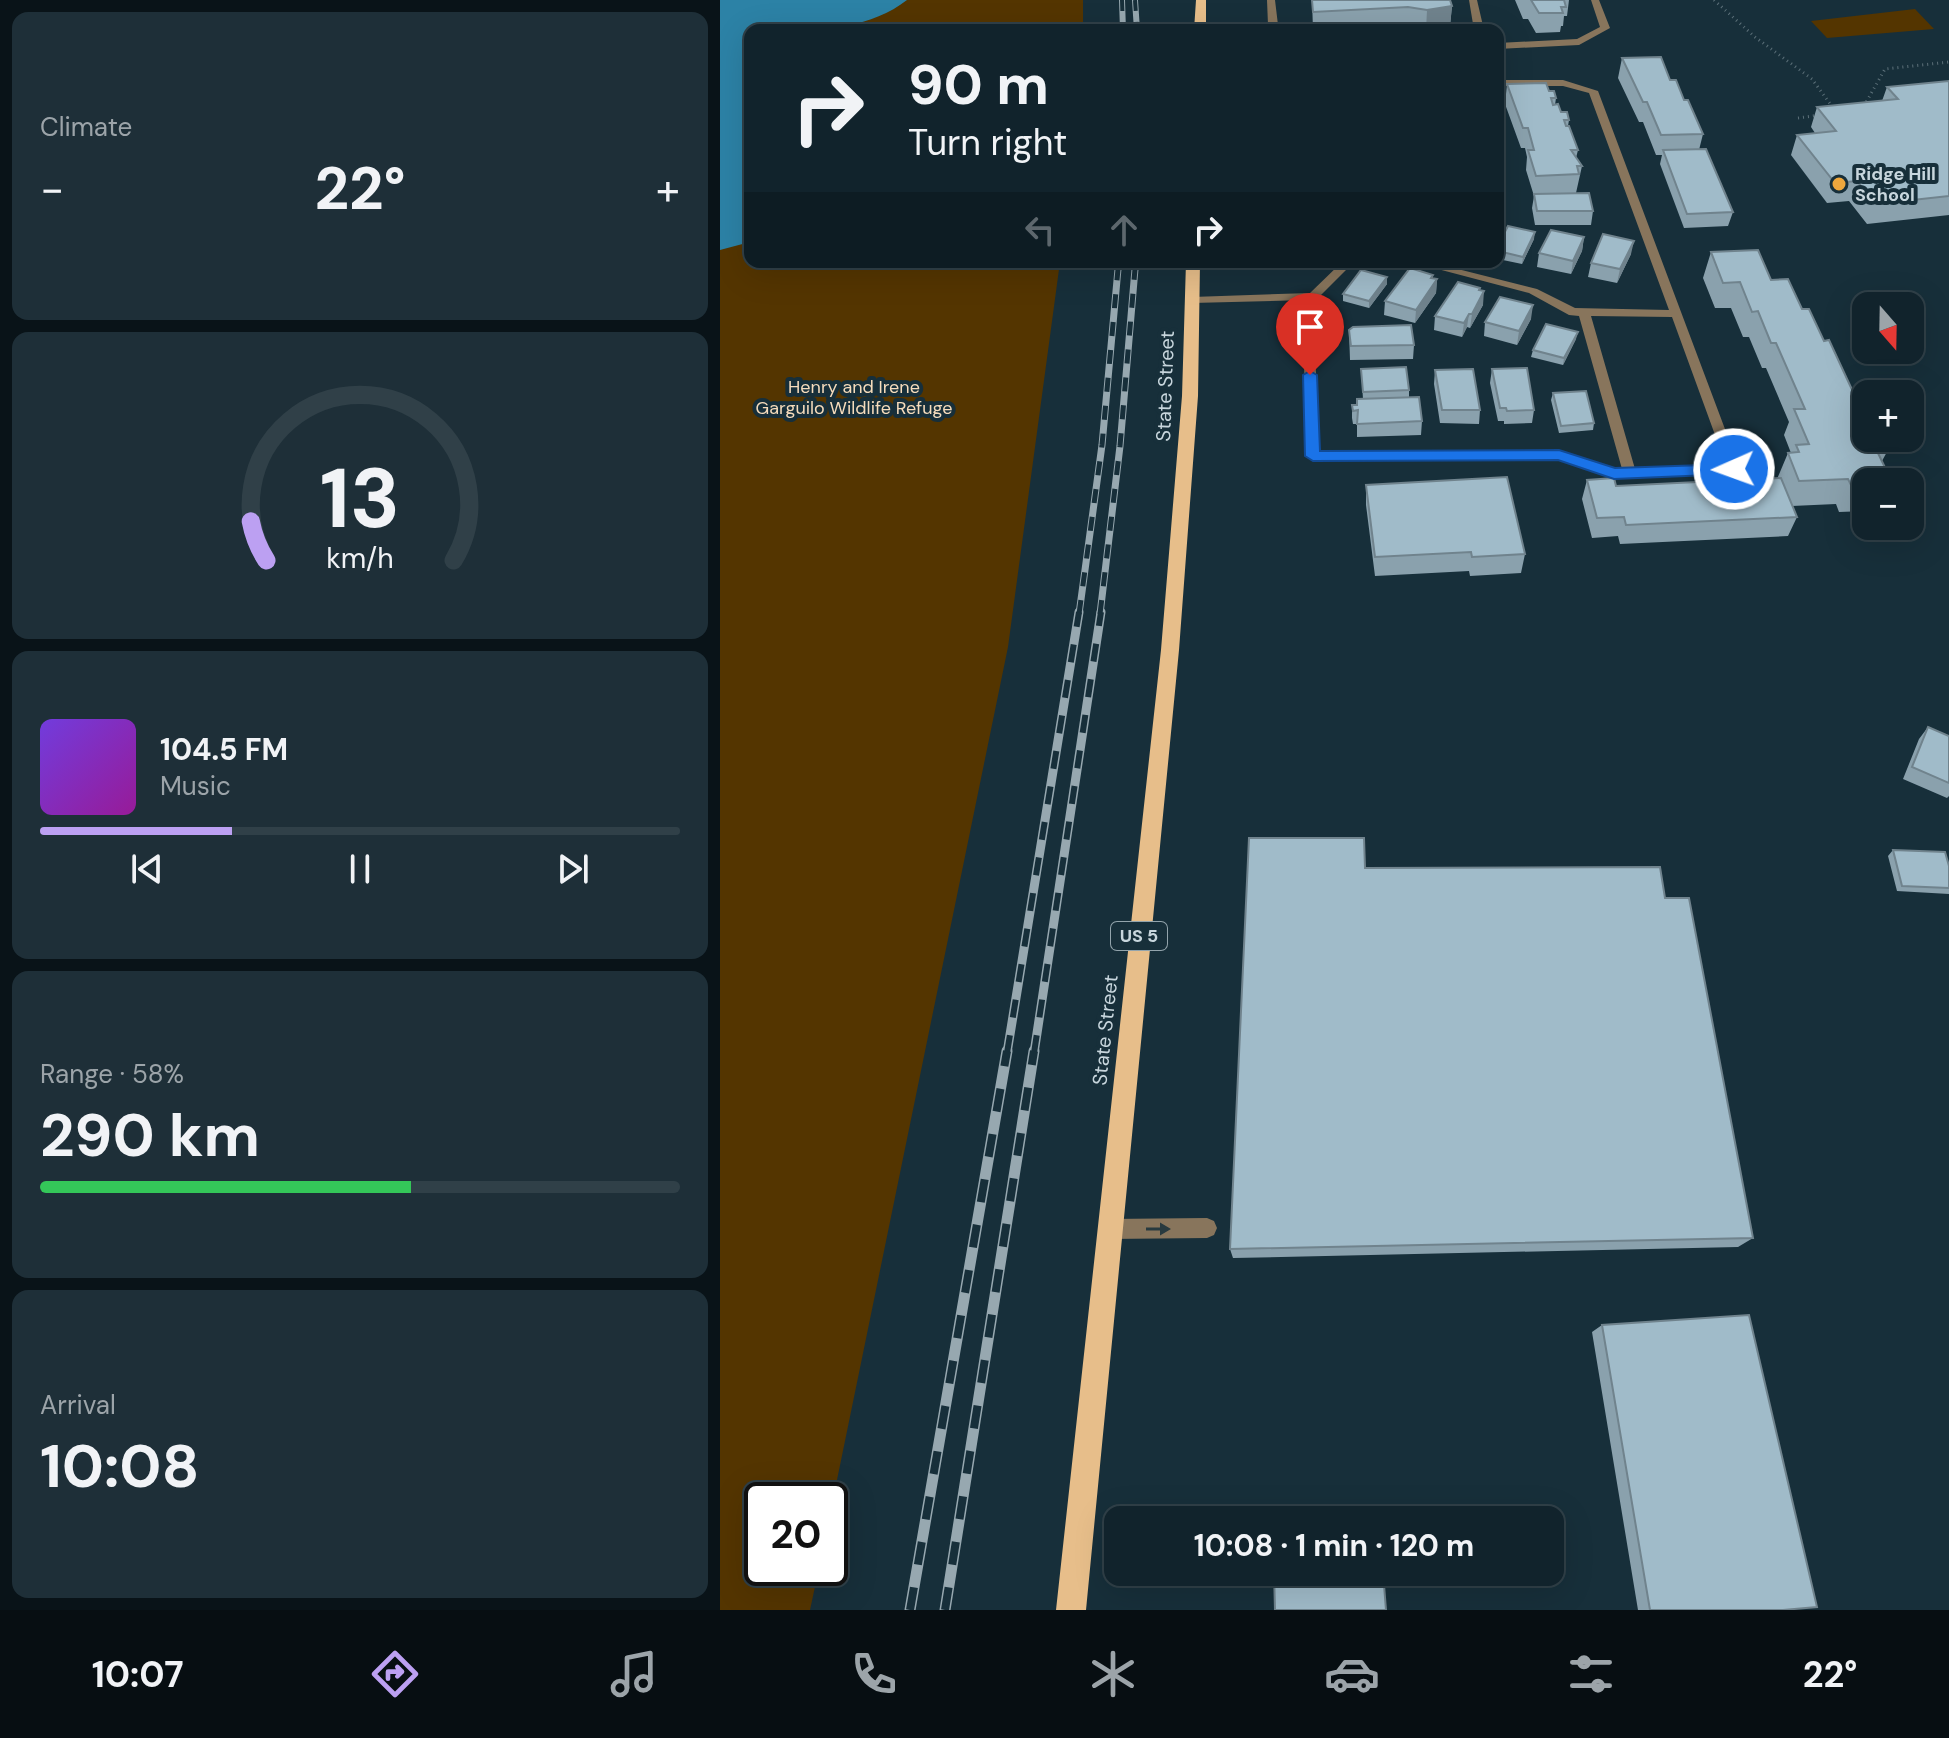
<!DOCTYPE html>
<meta charset="utf-8">
<style>
body{margin:0;font-family:"DM Sans",sans-serif;background:#1e2f38;color:#f1f3f6;height:100vh;display:flex;flex-direction:column;font-size:30px;white-space:nowrap}
*{box-sizing:border-box;margin:0}
p{font-size:26px;color:#9ca4a9}
.icon{flex:none;width:44px;height:44px;fill:none;stroke:currentColor;stroke-width:2;stroke-linecap:round;stroke-linejoin:round}
.map{position:relative;flex:1;overflow:hidden}
.sheet{display:flex;flex-direction:column;gap:12px;padding:12px;background:#091318;width:720px}
.sheet>*{flex:none}
.banner{position:absolute;left:24px;top:24px;width:760px;height:244px;border-radius:16px;box-shadow:0 8px 32px #0002,0 0 0 2px #304048;background:#11232c;color:#f1f3f6;overflow:hidden}
.needle{width:52px;rotate:160deg}
.fabs{position:absolute;left:1132px;top:292px;display:grid;gap:16px}
.fabs a{display:grid;place-items:center;width:72px;height:72px;border-radius:16px;background:#11232c;box-shadow:0 8px 32px #0002,0 0 0 2px #304048;font-size:40px}
.speed{position:absolute;left:24px;top:1482px;display:flex;gap:16px;font-size:40px;font-weight:700;text-align:center}
.speed>*{display:grid;place-content:center;width:104px;height:104px;border-radius:50%;background:#11232c;box-shadow:0 8px 32px #0002,0 0 0 2px #304048;line-height:1}
.speed .limit{border:4px solid #111;border-radius:12px;background:#fff;color:#111}
.pin{position:absolute;display:grid;place-items:center;width:68px;height:68px;color:#fff;margin:-82px -34px;border-radius:50% 50% 50% 0;rotate:-45deg;box-shadow:0 0 8px #0007}
.pin .icon{rotate:45deg}
.me{position:absolute;width:88px;margin:-44px;rotate:268deg;stroke-linejoin:round;filter:drop-shadow(0 0 6px #0008)}
.turn{display:flex;align-items:center;gap:28px;height:168px;padding:0 32px;font-size:36px}
.turn .icon{width:104px;height:104px;stroke-width:2.5}
.turn b{display:block;font-size:56px;line-height:68px}
.lanes{display:flex;align-items:center;height:76px;padding:0 32px;background:#0003;justify-content:center;gap:40px;direction:ltr}
.lanes .off{opacity:.35}
.big{font-size:60px;font-weight:700;line-height:1.1}
.sheet .card{flex:1;display:flex;flex-direction:column;justify-content:center;gap:12px;min-width:0;padding:0 28px;border-radius:16px;background:#1e2f38}
.sheet .dial{align-items:center;gap:0}
.dial svg{height:208px;overflow:visible;fill:none;stroke:#304048;stroke-width:7;stroke-linecap:round;text-anchor:middle}
.dial text{fill:#f1f3f6;stroke:none}
.song{display:flex;align-items:center;gap:24px}
.cover{width:96px;height:96px;border-radius:12px;background:linear-gradient(135deg,hsl(260 70% 55%),hsl(300 70% 35%))}
.played{height:8px;border-radius:4px;background:linear-gradient(90deg,#bca0f2 30%,#304048 30%)}
.keys{display:flex;justify-content:space-around;direction:ltr}
.heat{display:flex;justify-content:space-between;align-items:center;font-size:44px;direction:ltr}
.charge{height:12px;border-radius:6px;background:linear-gradient(90deg,#34c759 58%,#304048 0)}
.trip{position:absolute;left:384px;top:1506px;width:460px;height:80px;border-radius:16px;background:#11232c;box-shadow:0 8px 32px #0002,0 0 0 2px #304048;font-weight:700;line-height:80px;text-align:center}
.tab-bar{display:flex;height:128px;justify-content:space-around;align-items:center;background:#070e12;color:#9ca4a9}
.tab-bar .icon{width:56px;height:56px}
.tab-bar .on{color:#bca0f2}
.tab-bar b{font-size:36px;color:#f1f3f6}
main{display:flex;flex:1;min-height:0}
.map>svg:first-child{display:block}
.green{fill:#543500}
.water{fill:#2c82a6}
.lines{fill:none;stroke-linecap:round;stroke-linejoin:round}
.path{stroke:#5c7079;stroke-width:3;stroke-dasharray:1 4;stroke-linecap:butt}
.lane{fill:#88755c;fill-rule:evenodd}
.primary{fill:#e7be8a;fill-rule:evenodd}
.rail-far3-casing{stroke:#97a8b0;stroke-width:6}
.rail-far2-casing{stroke:#97a8b0;stroke-width:7}
.rail-far1-casing{stroke:#97a8b0;stroke-width:9}
.rail-casing{stroke:#97a8b0;stroke-width:11}
.rail-far3{stroke:#172f3a;stroke-width:4;stroke-dasharray:11;stroke-linecap:butt}
.rail-far2{stroke:#172f3a;stroke-width:5;stroke-dasharray:14;stroke-linecap:butt}
.rail-far1{stroke:#172f3a;stroke-width:6;stroke-dasharray:18;stroke-linecap:butt}
.rail{stroke:#172f3a;stroke-width:8;stroke-dasharray:23;stroke-linecap:butt}
.wall{fill:#8aa1ad}
.shaded-wall{fill:#70838d}
.building{fill:#a0bbc9;stroke:#70838d;stroke-width:2}
.oneway{fill:#283a3f}
.route{fill:#1a73e8;stroke:#114b97;stroke-width:2}
.poi-dot{fill:#eea73d;stroke:#172f3a;stroke-width:3}
.labels{text-anchor:middle;stroke-width:8;stroke-linejoin:round;paint-order:stroke}
.far-poi-label{font-size:18px;font-weight:bold;fill:#c8d6dd;stroke:#172f3a;text-anchor:start}
.far-park-label{font-size:18px;fill:#f6dcbc;stroke:#172f3a}
.shield{fill:#172f3a;stroke:#93a4ac;stroke-width:2}
.shield-label{font-size:18px;font-weight:bold;fill:#c8d6dd}
.street-label{font-size:20px;fill:#c8d6dd;stroke:#172f3a}
</style>
<main>
<section class="sheet">
<div class="card"><p>Climate</p>
<div class="heat"><a>−</a><b class="big">22°</b><a>+</a></div>
</div>
<div class="card dial"><svg viewBox="0 0 100 80">
<path d="M14 69A42 42 0 1 1 86 69"/>
<path d="M14 69A42 42 0 0 1 8 54" stroke="#bca0f2"/>
<text x="50" y="56" font-size="32" font-weight="700">13</text>
<text x="50" y="72" font-size="11">km/h</text>
</svg></div>
<div class="card">
<div class="song"><i class="cover"></i><div><b>104.5 FM</b><p>Music</p></div></div>
<div class="played"></div>
<div class="keys"><svg class="icon" aria-label="previous" viewBox="0 0 24 24"><path d="M18 5L8 12l10 7zM5 5v14"/></svg><svg class="icon" aria-label="pause" viewBox="0 0 24 24"><path d="M8 5v14M16 5v14"/></svg><svg class="icon" aria-label="next" viewBox="0 0 24 24"><path d="M6 5l10 7-10 7zM19 5v14"/></svg></div>
</div>
<div class="card"><p>Range · 58%</p><b class="big">290 km</b><div class="charge"></div></div>
<div class="card"><p>Arrival</p><b class="big">10:08</b></div>
</section>
<div class="map">
<svg width="1229" height="1610" viewBox="0 0 1229 1610">
<rect width="100%" height="100%" fill="#172f3a"/>
<path class="green" d="M 0,0 L 363,0 L 363,30 L 30,30 L 30,262 L 340,262 L 288,647 L 110,1514 L 110,1500 L 42,1500 L 42,1568 L 99,1568 L 90,1610 L 0,1610 Z
M 1195,9 L 1214,29 L 1107,38 L 1091,21 Z"/>
<path class="water" d="M 0,0 L 187,0 C 144,34 81,30 30,30 L 30,242 L 0,250 Z"/>
<g class="lines">
<path class="path" d="M 994,0 L 1035,37 L 1092,79 L 1114,109
M 1144,106 L 1165,69 L 1229,62
M 1078,118 L 1100,115"/>
<path class="lane" d="M 547,0 L 555,0 L 558,25 L 561,30 L 551,30 L 548,25 Z
M 749,0 L 757,0 L 764,30 L 754,30 Z
M 871,0 L 879,0 L 890,28 L 859,45 L 778,49 L 778,43 L 857,39 L 880,27 Z
M 778,80 L 843,80 L 878,91 L 1020,469 L 1019,472 L 894,479 L 838,459 L 588,459 L 582,321 L 587,300 L 472,303 L 466,300 L 472,297 L 590,293 L 622,262 L 634,262 L 599,297 L 594,321 L 599,452 L 839,451 L 895,469 L 902,469 L 859,316 L 849,315 L 809,293 L 691,262 L 710,262 L 817,289 L 855,308 L 949,310 L 869,93 L 843,86 L 778,86 ZM 871,316 L 952,317 L 1006,465 L 915,469 Z
M 487,1218 L 494,1221 L 497,1228 L 494,1235 L 487,1238 L 389,1239 L 382,1236 L 379,1229 L 382,1222 L 389,1219 Z"/>
<path class="primary" d="M 476,0 L 486,0 L 486,30 L 474,30 Z
M 466,262 L 480,262 L 478,396 L 459,650 L 366,1610 L 336,1610 L 441,650 L 462,396 Z"/>
<g class="rail-far3-casing">
<path id="rail-far3" d="M 402,0 L 403,30
M 415,0 L 417,30
M 398,271 L 399,262
M 415,271 L 416,262"/>
</g>
<g class="rail-far2-casing">
<path id="rail-far2" d="M 359,614 L 382,445 L 398,269
M 380,614 L 400,446 L 415,269"/>
</g>
<g class="rail-far1-casing">
<path id="rail-far1" d="M 287,1053 L 359,612
M 314,1053 L 381,612"/>
</g>
<g class="rail-casing">
<path id="rail" d="M 190,1610 L 287,1051
M 225,1610 L 314,1051"/>
</g>
<use href="#rail-far3" class="rail-far3"/>
<use href="#rail-far2" class="rail-far2"/>
<use href="#rail-far1" class="rail-far1"/>
<use href="#rail" class="rail"/>
</g>
<path class="wall" d="M 592,0 L 732,6 L 730,26 L 706,30 L 687,27 L 623,30 L 593,30 Z
M 795,0 L 849,0 L 847,16 L 844,16 L 843,26 L 841,26 L 840,32 L 816,33 L 808,19 L 803,19 Z
M 902,58 L 950,80 L 964,100 L 983,134 L 979,150 L 1013,212 L 1008,226 L 964,228 L 940,164 L 942,155 L 936,155 L 923,122 L 919,122 L 898,78 Z
M 1229,81 L 1229,215 L 1147,224 L 1129,201 L 1107,203 L 1071,155 L 1077,135 L 1095,133 L 1091,127 L 1097,107 L 1162,101 L 1167,87 Z
M 787,84 L 829,91 L 836,98 L 835,105 L 841,112 L 849,120 L 848,126 L 858,150 L 856,158 L 862,166 L 856,193 L 873,211 L 871,225 L 815,225 L 812,208 L 814,196 L 806,170 L 807,157 L 805,148 L 801,148 L 785,104 Z
M 778,182 L 783,199 L 783,206 L 778,206 Z
M 864,237 L 862,251 L 851,274 L 817,267 L 819,253 Z
M 814,239 L 802,264 L 778,259 L 778,245 Z
M 991,252 L 1051,280 L 1082,309 L 1104,341 L 1140,407 L 1168,450 L 1162,461 L 1146,482 L 1146,511 L 1119,512 L 1116,504 L 1072,506 L 1077,517 L 1068,536 L 900,544 L 898,536 L 872,538 L 862,499 L 867,480 L 896,486 L 1057,479 L 1068,453 L 1071,453 L 1064,435 L 1069,422 L 1046,368 L 1042,368 L 1029,337 L 1023,337 L 1011,308 L 995,308 L 983,278 Z
M 911,254 L 897,283 L 868,277 L 871,263 Z
M 713,275 L 713,278 L 717,279 L 716,293 L 695,323 L 664,315 L 665,301 Z
M 667,277 L 667,284 L 649,308 L 623,301 L 623,294 Z
M 760,288 L 763,305 L 750,328 L 747,327 L 742,337 L 714,330 L 715,316 Z
M 811,319 L 797,345 L 764,336 L 765,322 Z
M 629,330 L 694,345 L 693,359 L 630,360 Z
M 856,339 L 843,365 L 811,357 L 813,350 Z
M 641,369 L 689,390 L 689,397 L 643,399 Z
M 772,369 L 814,410 L 812,423 L 784,424 L 784,421 L 778,421 L 770,383 Z
M 715,370 L 760,410 L 759,424 L 720,423 L 714,384 Z
M 833,393 L 874,423 L 873,430 L 839,433 L 831,400 Z
M 637,399 L 702,421 L 701,435 L 637,437 L 637,424 L 633,424 L 632,418 L 632,405 L 637,405 Z
M 646,485 L 805,554 L 801,573 L 750,576 L 749,571 L 655,576 L 646,505 Z
M 1208,727 L 1229,736 L 1229,796 L 1227,798 L 1183,779 L 1199,739 Z
M 1173,850 L 1229,866 L 1229,894 L 1177,891 L 1168,856 Z
M 645,868 L 945,898 L 1033,1238 L 1018,1247 L 513,1258 L 510,1249 Z
M 882,1325 L 1063,1610 L 918,1610 L 872,1332 Z"/>
<path class="shaded-wall" d="M 732,6 L 730,26 L 706,30 L 707,10 Z
M 815,232 L 814,239 L 802,264 L 803,257 Z
M 864,237 L 862,251 L 851,274 L 853,261 Z
M 914,241 L 911,254 L 897,283 L 900,269 Z
M 713,275 L 712,286 L 717,279 L 716,293 L 695,323 L 696,310 Z
M 667,277 L 667,284 L 649,308 L 649,301 Z
M 764,291 L 763,305 L 750,328 L 752,314 Z
M 813,305 L 811,319 L 797,345 L 799,331 Z
M 749,314 L 747,327 L 742,337 L 744,323 Z
M 858,332 L 856,339 L 843,365 L 844,358 Z"/>
<path class="building" d="M 592,0 L 730,0 L 732,6 L 707,10 L 688,7 L 593,12 Z
M 811,0 L 844,0 L 846,7 L 841,7 L 843,13 L 819,13 Z
M 941,57 L 950,80 L 956,80 L 964,100 L 968,100 L 983,134 L 941,135 L 927,102 L 923,102 L 902,58 Z
M 1229,81 L 1229,196 L 1156,204 L 1137,181 L 1115,183 L 1077,135 L 1116,131 L 1097,107 L 1178,99 L 1167,87 Z
M 826,83 L 829,91 L 834,91 L 836,98 L 831,98 L 833,105 L 838,104 L 841,112 L 847,112 L 849,120 L 844,120 L 846,126 L 849,126 L 858,150 L 851,150 L 862,166 L 857,166 L 859,174 L 816,176 L 808,150 L 814,150 L 808,128 L 803,128 L 787,84 Z
M 986,149 L 1013,212 L 967,214 L 943,150 Z
M 778,182 L 779,182 L 783,199 L 778,199 Z
M 869,193 L 873,211 L 817,211 L 814,194 Z
M 788,226 L 815,232 L 803,257 L 778,251 L 778,245 Z
M 831,230 L 864,237 L 853,261 L 819,253 Z
M 883,234 L 914,241 L 900,269 L 871,263 Z
M 1038,250 L 1051,280 L 1068,279 L 1082,309 L 1089,309 L 1104,341 L 1109,340 L 1140,407 L 1146,407 L 1146,438 L 1162,438 L 1168,450 L 1157,451 L 1172,482 L 1146,482 L 1146,487 L 1132,487 L 1128,479 L 1079,481 L 1068,453 L 1079,452 L 1076,445 L 1089,444 L 1074,409 L 1085,409 L 1056,343 L 1051,343 L 1038,311 L 1032,312 L 1020,282 L 1003,283 L 991,252 Z
M 690,268 L 713,275 L 711,278 L 717,279 L 696,310 L 665,301 Z
M 641,270 L 667,277 L 649,301 L 623,294 Z
M 738,282 L 760,288 L 759,290 L 764,291 L 752,314 L 749,314 L 744,323 L 715,316 Z
M 780,297 L 813,305 L 799,331 L 765,322 Z
M 826,324 L 858,332 L 844,358 L 813,350 Z
M 691,325 L 694,345 L 631,346 L 629,330 L 633,327 Z
M 686,367 L 689,390 L 643,392 L 641,369 Z
M 807,368 L 814,410 L 787,411 L 786,408 L 780,408 L 772,369 Z
M 753,369 L 760,410 L 722,410 L 715,370 Z
M 866,391 L 874,423 L 841,426 L 833,393 Z
M 699,397 L 702,421 L 637,424 L 638,410 L 633,411 L 632,405 L 637,405 L 637,399 Z
M 787,477 L 805,554 L 752,557 L 751,552 L 655,557 L 646,485 Z
M 894,478 L 896,486 L 1061,478 L 1077,517 L 906,525 L 904,517 L 877,518 L 867,480 Z
M 1208,727 L 1229,736 L 1229,783 L 1192,767 Z
M 529,838 L 644,838 L 645,868 L 940,867 L 945,898 L 969,898 L 1033,1238 L 510,1249 Z
M 1173,850 L 1225,852 L 1229,866 L 1229,888 L 1182,886 Z
M 1029,1315 L 1097,1607 L 1063,1610 L 930,1610 L 882,1325 Z
M 554,1572 L 663,1572 L 666,1610 L 555,1610 Z"/>
<defs><path id="oneway-solid" d="M-6-.8H1V-3.2L6.5 0L1 3.2V.8H-6Z" transform="scale(2)"/></defs>
<use class="oneway" href="#oneway-solid" transform="translate(438 1229)"/>
<path class="route" d="M 590,371 L 597,375 L 600,451 L 839,450 L 895,468 L 1014,464 L 1021,469 L 1014,474 L 894,479 L 838,460 L 593,461 L 585,456 L 583,375 Z"/>
<circle class="poi-dot" cx="1119" cy="184" r="8"/>
<g class="labels">
<g class="far-poi-label">
<text x="1135" y="180">Ridge Hill<tspan x="1135" dy="21">School</tspan></text>
</g>
<g class="far-park-label">
<text x="134" y="393">Henry and Irene<tspan x="134" dy="21">Garguilo Wildlife Refuge</tspan></text>
</g>
<rect class="shield" x="391" y="922" width="56" height="28" rx="6"/>
<g class="shield-label">
<text x="419" y="942">US 5</text>
</g>
<g class="street-label">
<text transform="translate(445 386) rotate(-88)" y="7">State Street</text>
<text transform="translate(385 1030) rotate(-84)" y="7">State Street</text>
</g>
</g>
</svg>
<div class="fabs">
<a><svg class="needle" viewBox="-14 -14 28 28"><path d="M0-13l5 13h-10z" fill="#e53935"/><path d="M0 13l5-13h-10z" fill="#9ca4a9"/></svg></a>
<a>+</a>
<a>−</a>
</div>
<div class="speed"><div class="limit">20</div></div>
<div class="pin" style="left:590px;top:375px;background:#d93025"><svg class="icon" aria-label="arrive" viewBox="0 0 24 24"><path d="M6 21V4h12l-3 4 3 4H6"/></svg></div>
<svg class="me" style="left:1014px;top:469px" viewBox="-20 -20 40 40"><circle r="17" fill="#1a73e8" stroke="#fff" stroke-width="3"/><path d="M0-11L8 9 0 5-8 9z" fill="#fff"/></svg>
<div class="trip">10:08 · 1 min · 120 m</div>
<div class="banner">
<div class="turn"><svg class="icon" aria-label="right" viewBox="0 0 24 24"><path d="M7 20v-9h11M14 6l5 5-5 5"/></svg><div><b>90 m</b>Turn right</div></div>
<div class="lanes"><svg class="icon off" aria-label="left" viewBox="0 0 24 24"><path d="M17 20v-9H6M10 6l-5 5 5 5"/></svg><svg class="icon off" aria-label="ahead" viewBox="0 0 24 24"><path d="M12 20V5M6 11l6-6 6 6"/></svg><svg class="icon" aria-label="right" viewBox="0 0 24 24"><path d="M7 20v-9h11M14 6l5 5-5 5"/></svg></div>
</div>
</div>
</main>
<nav class="tab-bar">
<b>10:07</b>
<svg class="icon on" aria-label="directions" viewBox="0 0 24 24"><path d="M12 3l9 9-9 9-9-9zM9 14v-3h6M13 9l2 2-2 2"/></svg>
<svg class="icon" aria-label="music" viewBox="0 0 24 24"><path d="M9 18V5l10-2v13"/><circle cx="6" cy="18" r="3"/><circle cx="16" cy="16" r="3"/></svg>
<svg class="icon" aria-label="phone" viewBox="0 0 24 24"><path d="M5 4h4l2 5-3 2q2 4 5 5l2-3 5 2v4C11 20 4 13 5 4z"/></svg>
<svg class="icon" aria-label="climate" viewBox="0 0 24 24"><path d="M12 3v18M4 7l16 10M4 17L20 7"/></svg>
<svg class="icon" aria-label="car" viewBox="0 0 24 24"><path d="M5 17H2v-5l4-1 3-4h7l3 4 3 1v5h-3M9 17h6M6 11h13"/><circle cx="7" cy="17" r="2"/><circle cx="17" cy="17" r="2"/></svg>
<svg class="icon" aria-label="filters" viewBox="0 0 24 24"><path d="M4 7h16M4 17h16"/><circle cx="9" cy="7" r="2"/><circle cx="15" cy="17" r="2"/></svg>
<b>22°</b>
</nav>
